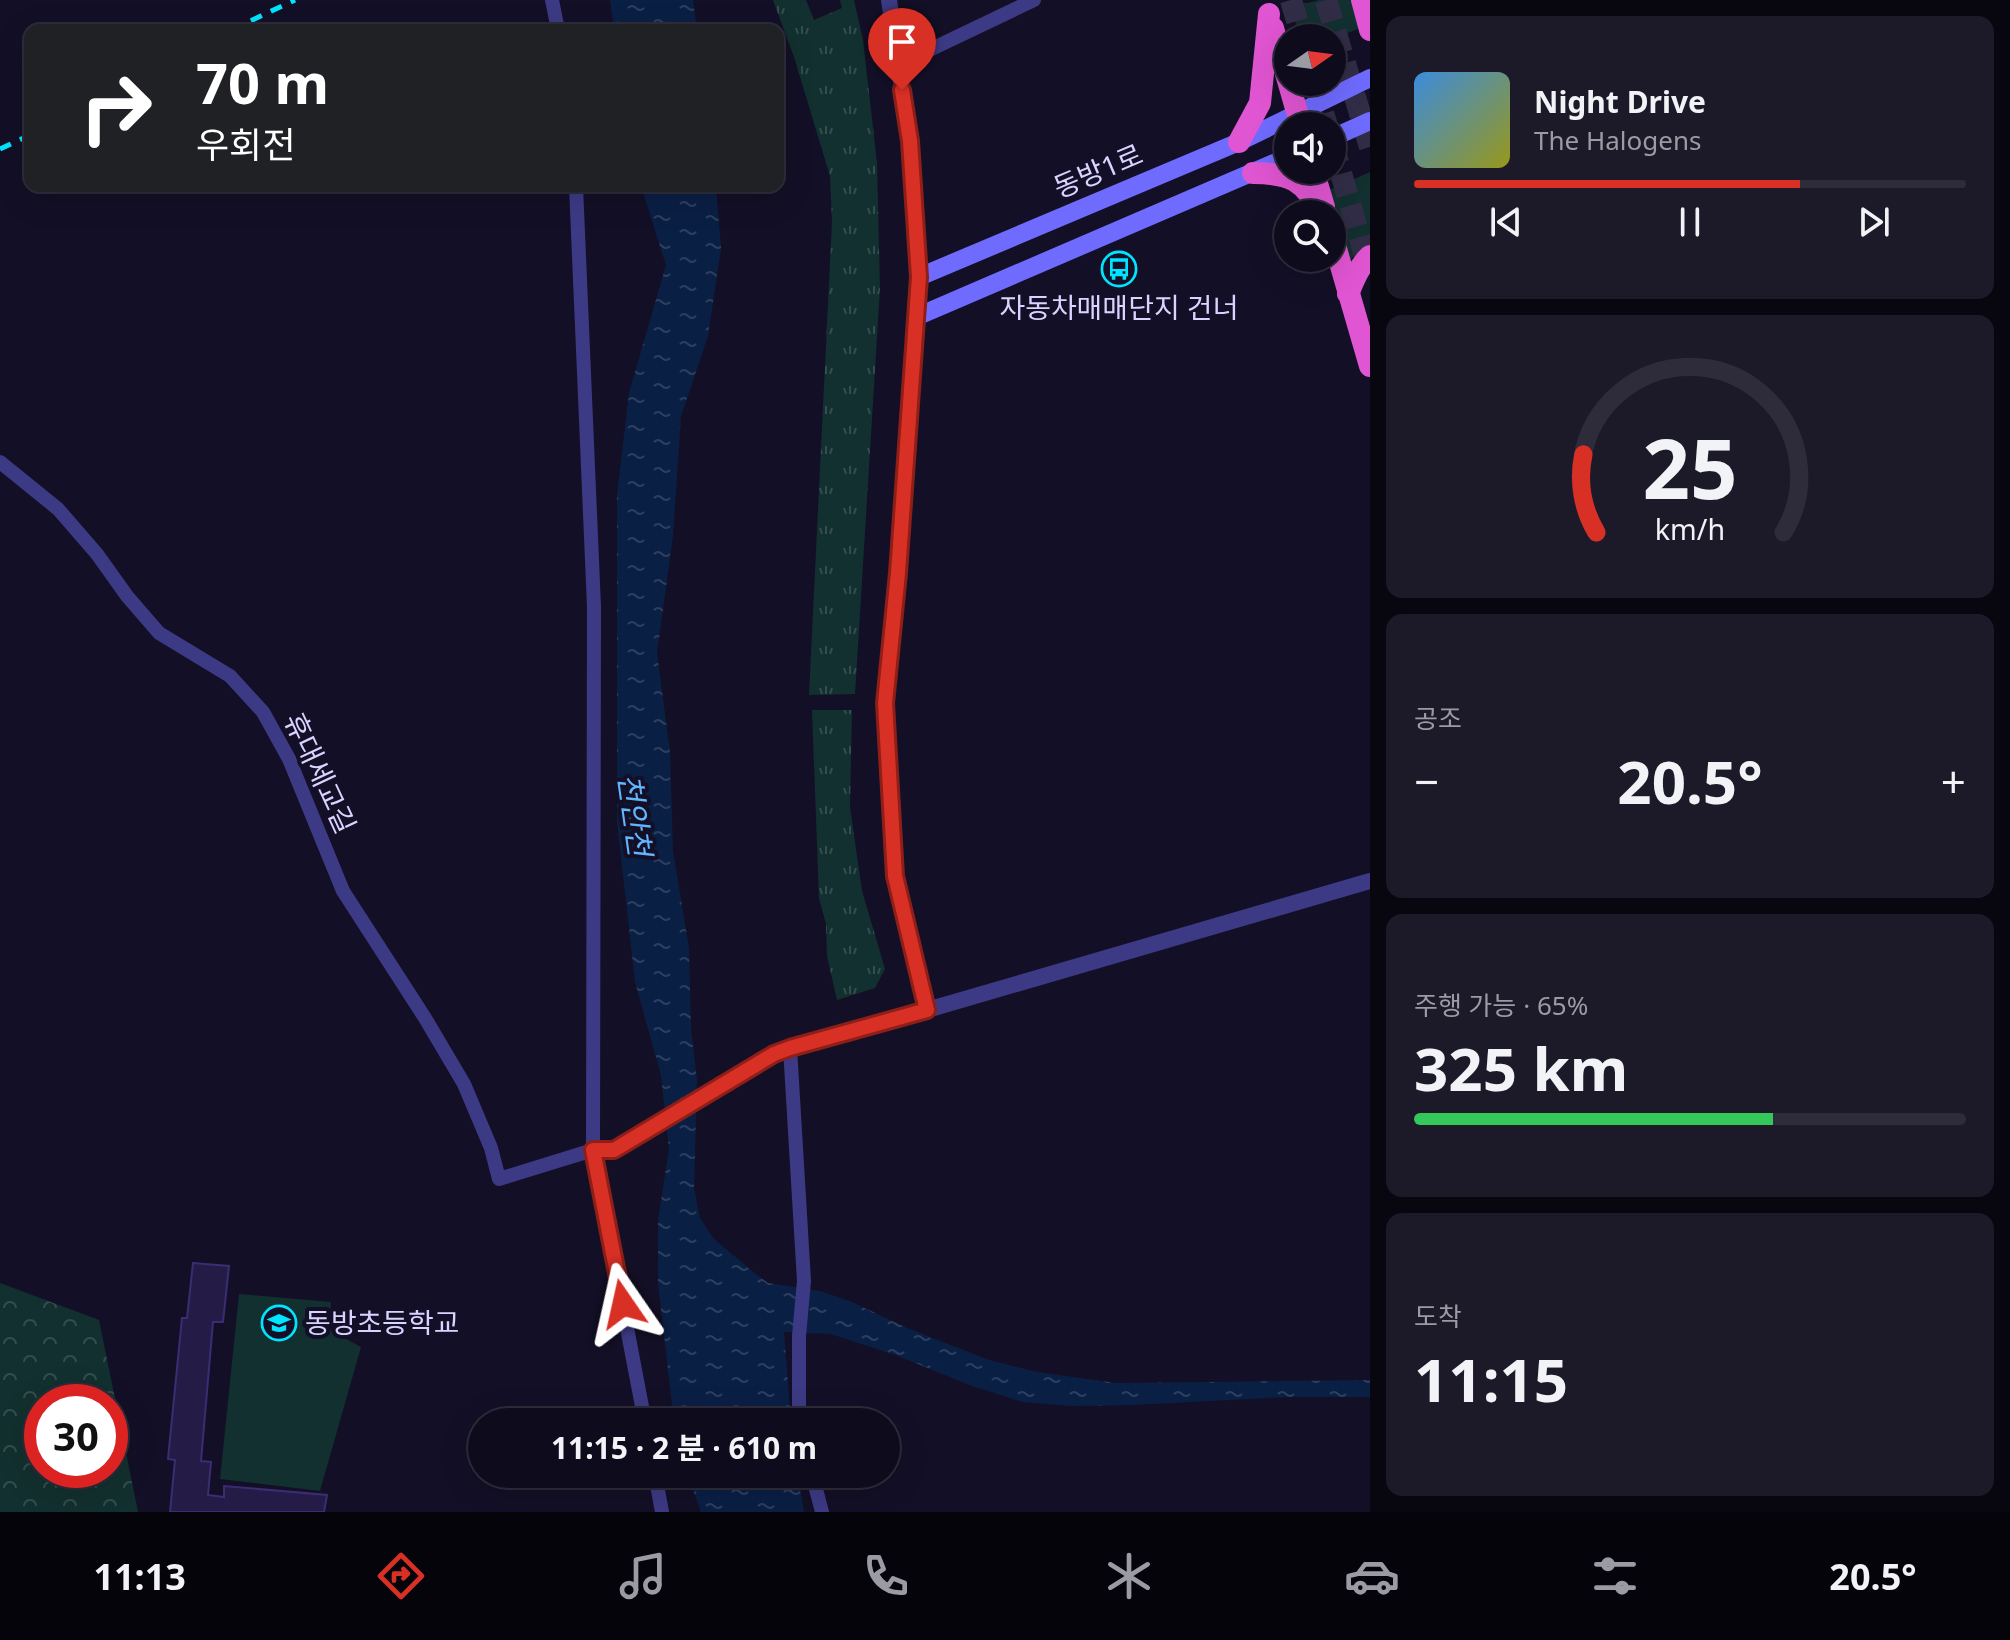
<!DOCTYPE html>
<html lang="ko">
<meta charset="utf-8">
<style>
body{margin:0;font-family:"Noto Sans","Noto Sans KR",sans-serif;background:#1c1929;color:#f1f3f6;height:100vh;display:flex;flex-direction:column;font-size:30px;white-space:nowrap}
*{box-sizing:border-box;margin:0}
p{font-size:26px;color:#9b9ba3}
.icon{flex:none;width:44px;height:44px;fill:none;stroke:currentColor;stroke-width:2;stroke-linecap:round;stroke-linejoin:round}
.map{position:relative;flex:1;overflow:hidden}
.details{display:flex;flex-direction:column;gap:16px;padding:16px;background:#08060f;width:640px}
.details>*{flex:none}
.guide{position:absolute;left:24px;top:24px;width:760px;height:168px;border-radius:16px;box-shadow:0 8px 32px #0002,0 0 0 2px #2e2b3b;background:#202124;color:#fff;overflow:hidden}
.needle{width:52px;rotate:76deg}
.tools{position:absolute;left:1274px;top:24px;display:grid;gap:16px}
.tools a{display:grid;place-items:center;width:72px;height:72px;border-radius:50%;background:#0e0b1c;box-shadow:0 8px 32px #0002,0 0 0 2px #2e2b3b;font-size:40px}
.speed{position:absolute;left:24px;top:1384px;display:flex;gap:16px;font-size:40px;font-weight:700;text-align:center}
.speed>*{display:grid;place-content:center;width:104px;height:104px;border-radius:50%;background:#0e0b1c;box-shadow:0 8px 32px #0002,0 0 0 2px #2e2b3b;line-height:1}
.speed .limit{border:12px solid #d22;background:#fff;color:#111}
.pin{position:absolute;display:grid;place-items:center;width:68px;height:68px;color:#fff;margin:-82px -34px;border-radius:50% 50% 50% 0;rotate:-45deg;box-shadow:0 0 8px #0007}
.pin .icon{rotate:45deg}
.me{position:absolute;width:88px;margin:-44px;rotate:349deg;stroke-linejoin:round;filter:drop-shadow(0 0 6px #0008)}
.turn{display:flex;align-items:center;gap:28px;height:168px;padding:0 40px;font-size:36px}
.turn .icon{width:104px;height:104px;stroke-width:2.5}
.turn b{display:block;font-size:56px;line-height:68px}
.big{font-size:60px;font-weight:700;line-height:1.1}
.details .tile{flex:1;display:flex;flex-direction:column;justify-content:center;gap:12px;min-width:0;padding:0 28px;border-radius:16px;background:#1c1929}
.details .dial{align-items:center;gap:0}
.dial svg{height:208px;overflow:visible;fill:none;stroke:#2e2b3b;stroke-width:7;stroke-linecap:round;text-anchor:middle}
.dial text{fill:#f1f3f6;stroke:none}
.song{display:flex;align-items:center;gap:24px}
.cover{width:96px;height:96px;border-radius:12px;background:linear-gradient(135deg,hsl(210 70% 55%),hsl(60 70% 35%))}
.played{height:8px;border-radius:4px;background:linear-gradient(90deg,#d93025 70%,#2e2b3b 70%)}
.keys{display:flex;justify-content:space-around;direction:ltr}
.heat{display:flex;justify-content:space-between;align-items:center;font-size:44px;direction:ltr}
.charge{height:12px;border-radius:6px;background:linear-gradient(90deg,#34c759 65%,#2e2b3b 0)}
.trip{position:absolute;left:468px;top:1408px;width:432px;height:80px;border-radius:40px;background:#0e0b1c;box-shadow:0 8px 32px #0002,0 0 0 2px #2e2b3b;font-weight:700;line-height:80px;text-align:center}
.menu{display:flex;height:128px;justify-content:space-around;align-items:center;background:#06040b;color:#9b9ba3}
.menu .icon{width:56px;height:56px}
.menu .current{color:#d93025}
.menu b{font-size:36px;color:#f1f3f6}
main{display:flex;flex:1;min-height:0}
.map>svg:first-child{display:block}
.grass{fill:#12302f}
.forest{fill:url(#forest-crowns);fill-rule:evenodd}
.park{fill:url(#park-tufts)}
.water{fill:url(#water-ripples)}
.building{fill:#241b47;stroke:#3b2d73;stroke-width:2}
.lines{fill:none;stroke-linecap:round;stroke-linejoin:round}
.trunk-tunnel{stroke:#312d47;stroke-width:22;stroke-dasharray:22 11;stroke-linecap:butt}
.minor{stroke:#3d3a85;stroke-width:14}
.tertiary{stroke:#3d3a85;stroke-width:16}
.secondary{stroke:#6f6bff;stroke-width:18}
.trunk{stroke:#e055d1;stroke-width:22}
.rail{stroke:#00e5ff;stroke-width:5;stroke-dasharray:12 10;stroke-linecap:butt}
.route-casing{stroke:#8d1f18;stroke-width:20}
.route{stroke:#d93025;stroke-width:14}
.labels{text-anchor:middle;stroke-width:8;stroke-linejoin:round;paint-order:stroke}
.street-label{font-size:28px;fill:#d9d4ff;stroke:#130f26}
.poi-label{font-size:28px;fill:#d9d4ff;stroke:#130f26}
.water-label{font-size:30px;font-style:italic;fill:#62b6ff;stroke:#130f26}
</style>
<main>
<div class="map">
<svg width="1370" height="1512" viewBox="0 0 1370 1512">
<defs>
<pattern id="forest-crowns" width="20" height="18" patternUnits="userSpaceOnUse" patternTransform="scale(2)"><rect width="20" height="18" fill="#12302f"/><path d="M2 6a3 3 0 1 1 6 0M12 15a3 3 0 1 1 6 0" fill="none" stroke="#344d4e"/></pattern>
<pattern id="park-tufts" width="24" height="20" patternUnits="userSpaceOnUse" patternTransform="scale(2)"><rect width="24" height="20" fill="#12302f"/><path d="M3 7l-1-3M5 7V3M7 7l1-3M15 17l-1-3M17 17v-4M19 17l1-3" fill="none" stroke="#344d4e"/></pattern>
<pattern id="water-ripples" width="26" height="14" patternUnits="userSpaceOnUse" patternTransform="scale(2)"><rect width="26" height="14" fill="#0a1f44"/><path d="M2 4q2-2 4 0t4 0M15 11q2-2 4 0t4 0" fill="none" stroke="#2d3f60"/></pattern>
</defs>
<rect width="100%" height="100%" fill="#130f26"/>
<path class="grass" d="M 1319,0 L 1356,0 L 1363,27 L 1332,39 L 1301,38 L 1289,3 L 1308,3 Z
M 1370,172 L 1370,241 L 1351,259 L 1348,268 L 1327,191 Z
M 239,1294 L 331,1302 L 330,1330 L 361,1347 L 320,1491 L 220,1479 Z"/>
<path class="forest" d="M 0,1283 L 99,1320 L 138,1512 L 0,1512 ZM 42,1402 L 110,1402 L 110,1470 L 42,1470 Z"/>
<path class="park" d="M 773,0 L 806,0 L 814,20 L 842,8 L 840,0 L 854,0 L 863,40 L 877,163 L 880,288 L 855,694 L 809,695 L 832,222 L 830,176 L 794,57 Z
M 812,710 L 852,710 L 850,807 L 862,891 L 885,969 L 875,988 L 837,1000 L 827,956 L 826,924 L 819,898 Z"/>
<path class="water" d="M 610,0 L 693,0 L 697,30 L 614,30 Z
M 641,186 L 716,186 L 721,248 L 708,336 L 681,416 L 673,536 L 657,653 L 670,752 L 673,851 L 689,948 L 691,1029 L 697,1080 L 694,1188 L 700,1218 L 714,1239 L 751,1270 L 768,1283 L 820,1291 L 852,1302 L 907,1328 L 989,1360 L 1037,1372 L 1116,1383 L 1370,1380 L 1370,1397 L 1286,1397 L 1132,1405 L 1071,1406 L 1023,1402 L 972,1386 L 898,1356 L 831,1334 L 784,1332 L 791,1422 L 674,1422 L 658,1283 L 658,1220 L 669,1149 L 661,1075 L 635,982 L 617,821 L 617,495 L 629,393 L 666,265 Z
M 687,1474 L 798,1474 L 804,1512 L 701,1512 Z"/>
<path class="building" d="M 193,1263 L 229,1266 L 223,1322 L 213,1322 L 201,1461 L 211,1462 L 208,1495 L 224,1497 L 224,1486 L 327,1495 L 324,1512 L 170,1512 L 175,1460 L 168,1459 L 182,1318 L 187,1318 Z"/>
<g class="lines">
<path class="trunk-tunnel" d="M 1291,0 L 1302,38
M 1326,0 L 1370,147
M 1314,82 L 1327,126
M 1332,142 L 1370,273"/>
<path class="minor" d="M 552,0 L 558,30
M 898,65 L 1034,0
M 576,186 L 594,607 L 593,1150 L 645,1422
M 0,462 L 58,509 L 97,554 L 127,596 L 159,633 L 230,676 L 263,712 L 289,759 L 343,891 L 425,1018 L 464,1084 L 491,1148 L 499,1179 L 593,1150
M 790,1048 L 804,1281 L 799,1336 L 799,1422
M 655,1474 L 662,1512
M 812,1474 L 822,1512"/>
<path class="tertiary" d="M 889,0 L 910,141 L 919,277 L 898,573 L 885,703 L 895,876 L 927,1010
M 593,1150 L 614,1150 L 774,1054 L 790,1048 L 927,1010 L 1370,881"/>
<path class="secondary" d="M 1332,138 L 1370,121
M 919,277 L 1239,142 L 1370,78
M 916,317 L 1288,157"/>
<path class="trunk" d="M 1362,0 L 1370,30
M 1273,28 L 1301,126
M 1239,142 L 1260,103 L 1269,14
M 1313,170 L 1324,207
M 1253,173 C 1289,173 1305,180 1321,214
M 1332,235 L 1370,366
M 1348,294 C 1354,280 1359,266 1370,256"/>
<path class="rail" d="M 231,30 L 295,0
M 0,149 L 30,135"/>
</g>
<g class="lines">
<g class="route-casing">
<path id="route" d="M 623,1304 L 593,1150 L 614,1150 L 774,1054 L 790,1048 L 927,1010 L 895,876 L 885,703 L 898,573 L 919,277 L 910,141 L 902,90"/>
</g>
<use href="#route" class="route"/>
</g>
<defs>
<g id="bus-ring" transform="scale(1.8)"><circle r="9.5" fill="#130f26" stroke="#00e5ff" stroke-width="1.5"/><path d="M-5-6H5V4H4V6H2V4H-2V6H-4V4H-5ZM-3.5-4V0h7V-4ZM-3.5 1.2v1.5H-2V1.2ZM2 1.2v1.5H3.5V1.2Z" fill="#00e5ff"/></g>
<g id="school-ring" transform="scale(1.8)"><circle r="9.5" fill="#130f26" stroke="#00e5ff" stroke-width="1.5"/><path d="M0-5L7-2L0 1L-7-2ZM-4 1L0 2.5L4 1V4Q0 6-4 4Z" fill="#00e5ff"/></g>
</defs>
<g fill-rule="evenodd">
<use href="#bus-ring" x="1119" y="269"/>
<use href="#school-ring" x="279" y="1323"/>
</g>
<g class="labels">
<g class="street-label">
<text transform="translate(1098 171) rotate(-23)" y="10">동방1로</text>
<text transform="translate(320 773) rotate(65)" y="10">휴대세교길</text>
</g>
<g class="poi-label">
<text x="1119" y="318">자동차매매단지 건너</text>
<text x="305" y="1333" text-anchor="start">동방초등학교</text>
</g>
<g class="water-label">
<text transform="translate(634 815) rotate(82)" y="10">천안천</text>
</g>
</g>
</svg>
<div class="tools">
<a><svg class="needle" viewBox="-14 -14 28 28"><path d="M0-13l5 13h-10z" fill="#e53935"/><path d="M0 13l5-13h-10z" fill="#9b9ba3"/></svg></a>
<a><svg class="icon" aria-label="sound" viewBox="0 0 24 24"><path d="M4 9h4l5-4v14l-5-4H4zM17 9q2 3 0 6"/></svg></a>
<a><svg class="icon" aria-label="search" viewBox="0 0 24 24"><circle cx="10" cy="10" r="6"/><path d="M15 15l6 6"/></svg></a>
</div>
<div class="speed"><div class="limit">30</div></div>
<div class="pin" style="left:902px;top:90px;background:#d93025"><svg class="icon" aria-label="arrive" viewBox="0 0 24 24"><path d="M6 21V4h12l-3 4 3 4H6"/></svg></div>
<svg class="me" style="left:623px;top:1304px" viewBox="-20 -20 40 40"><path d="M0-17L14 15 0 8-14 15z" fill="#d93025" stroke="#fff" stroke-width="4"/></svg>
<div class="trip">11:15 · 2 분 · 610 m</div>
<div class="guide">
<div class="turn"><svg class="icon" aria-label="right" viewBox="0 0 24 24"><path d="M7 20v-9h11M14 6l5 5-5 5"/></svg><div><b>70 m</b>우회전</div></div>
</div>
</div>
<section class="details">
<div class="tile">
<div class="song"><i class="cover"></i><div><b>Night Drive</b><p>The Halogens</p></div></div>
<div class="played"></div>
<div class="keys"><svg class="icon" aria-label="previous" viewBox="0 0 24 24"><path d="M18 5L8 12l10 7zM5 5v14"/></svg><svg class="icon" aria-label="pause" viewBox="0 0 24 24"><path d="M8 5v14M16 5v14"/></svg><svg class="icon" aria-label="next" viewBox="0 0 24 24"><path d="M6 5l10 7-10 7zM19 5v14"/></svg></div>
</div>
<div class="tile dial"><svg viewBox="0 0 100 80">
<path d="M14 69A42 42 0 1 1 86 69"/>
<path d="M14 69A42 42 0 0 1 9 39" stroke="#d93025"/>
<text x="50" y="56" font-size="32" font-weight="700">25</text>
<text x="50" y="72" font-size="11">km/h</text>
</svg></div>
<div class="tile"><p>공조</p>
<div class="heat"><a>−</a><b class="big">20.5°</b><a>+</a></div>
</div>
<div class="tile"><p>주행 가능 · 65%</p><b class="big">325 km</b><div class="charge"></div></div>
<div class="tile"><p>도착</p><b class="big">11:15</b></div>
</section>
</main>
<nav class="menu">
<b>11:13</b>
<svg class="icon current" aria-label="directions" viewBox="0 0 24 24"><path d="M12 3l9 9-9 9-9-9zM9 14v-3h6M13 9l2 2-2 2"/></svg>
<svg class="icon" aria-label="music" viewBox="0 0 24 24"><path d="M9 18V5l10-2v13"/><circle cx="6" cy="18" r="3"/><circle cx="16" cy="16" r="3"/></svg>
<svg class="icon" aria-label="phone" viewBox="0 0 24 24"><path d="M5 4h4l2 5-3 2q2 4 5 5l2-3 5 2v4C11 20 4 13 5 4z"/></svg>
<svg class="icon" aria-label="climate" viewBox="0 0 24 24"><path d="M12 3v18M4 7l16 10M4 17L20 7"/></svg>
<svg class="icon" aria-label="car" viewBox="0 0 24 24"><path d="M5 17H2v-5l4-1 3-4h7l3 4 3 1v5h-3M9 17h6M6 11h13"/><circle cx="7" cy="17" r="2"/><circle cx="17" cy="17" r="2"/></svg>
<svg class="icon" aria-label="filters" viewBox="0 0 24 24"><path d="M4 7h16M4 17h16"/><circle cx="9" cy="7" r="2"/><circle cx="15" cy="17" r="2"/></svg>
<b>20.5°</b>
</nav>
